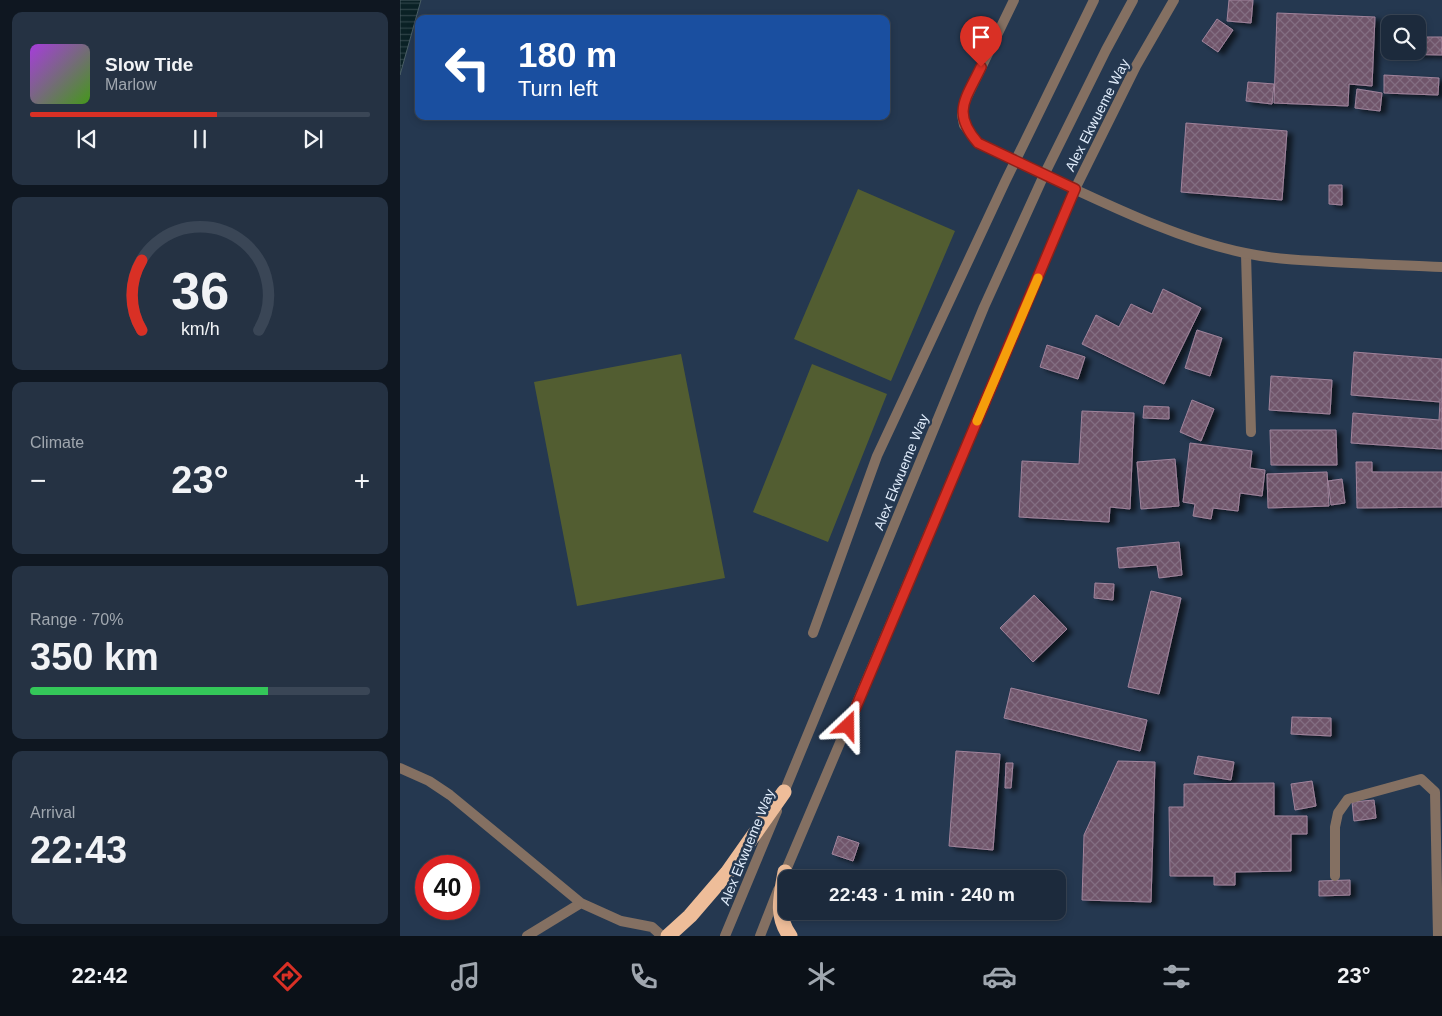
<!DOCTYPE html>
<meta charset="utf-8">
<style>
body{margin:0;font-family:Arial,sans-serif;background:#253243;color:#f1f3f6;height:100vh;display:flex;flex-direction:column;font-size:19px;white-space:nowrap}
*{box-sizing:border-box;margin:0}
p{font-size:16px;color:#a0a7af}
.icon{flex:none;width:28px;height:28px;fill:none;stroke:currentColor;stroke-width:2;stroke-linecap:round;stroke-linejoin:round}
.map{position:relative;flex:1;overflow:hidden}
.side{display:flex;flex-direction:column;gap:12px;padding:12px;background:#0f1721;width:400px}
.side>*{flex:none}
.top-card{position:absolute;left:15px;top:15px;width:475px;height:105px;border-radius:10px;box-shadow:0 2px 8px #0003,0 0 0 1px #3a4656;background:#1a4fa0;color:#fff;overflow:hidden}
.buttons{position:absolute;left:981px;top:15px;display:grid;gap:10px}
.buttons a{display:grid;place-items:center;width:45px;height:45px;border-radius:10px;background:#1c2a3c;box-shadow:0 2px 8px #0003,0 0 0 1px #3a4656;font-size:25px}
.speed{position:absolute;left:15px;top:855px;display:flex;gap:10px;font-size:25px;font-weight:700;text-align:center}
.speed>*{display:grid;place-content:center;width:65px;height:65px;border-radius:50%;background:#1c2a3c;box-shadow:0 2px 8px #0003,0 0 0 1px #3a4656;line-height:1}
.speed .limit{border:8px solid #d22;background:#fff;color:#111}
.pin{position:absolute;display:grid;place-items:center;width:42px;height:42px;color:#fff;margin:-51px -21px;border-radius:50% 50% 50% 0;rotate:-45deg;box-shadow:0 0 5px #0007}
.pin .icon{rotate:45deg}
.me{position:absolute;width:55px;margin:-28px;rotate:23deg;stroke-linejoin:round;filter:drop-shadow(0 0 4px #0008)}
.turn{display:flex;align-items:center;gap:18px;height:105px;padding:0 20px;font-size:22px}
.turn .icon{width:65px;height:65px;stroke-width:2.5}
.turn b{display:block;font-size:35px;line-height:42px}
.big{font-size:38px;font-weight:600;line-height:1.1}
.side .card{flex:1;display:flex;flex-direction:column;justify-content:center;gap:8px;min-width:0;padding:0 18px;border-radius:10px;background:#253243}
.side .dial{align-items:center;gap:0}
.dial svg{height:130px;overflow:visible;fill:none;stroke:#3a4656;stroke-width:7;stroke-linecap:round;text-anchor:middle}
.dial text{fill:#f1f3f6;stroke:none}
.song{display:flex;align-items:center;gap:15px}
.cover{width:60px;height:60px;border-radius:8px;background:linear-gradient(135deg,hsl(280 70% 55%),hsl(100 70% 35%))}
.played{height:5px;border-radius:2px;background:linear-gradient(90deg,#d93025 55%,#3a4656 55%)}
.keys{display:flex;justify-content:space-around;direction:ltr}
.heat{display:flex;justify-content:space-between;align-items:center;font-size:28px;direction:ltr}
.charge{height:8px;border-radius:4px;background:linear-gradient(90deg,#34c759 70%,#3a4656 0)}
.trip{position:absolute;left:378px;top:870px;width:288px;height:50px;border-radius:10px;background:#1c2a3c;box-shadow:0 2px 8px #0003,0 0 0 1px #3a4656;font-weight:600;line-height:50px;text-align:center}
.tabs{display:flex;height:80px;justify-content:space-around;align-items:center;background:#0b1118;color:#a0a7af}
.tabs .icon{width:35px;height:35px}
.tabs .current{color:#d93025}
.tabs b{font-size:22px;color:#f1f3f6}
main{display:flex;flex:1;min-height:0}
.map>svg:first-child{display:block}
.garden{fill:#525d31}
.water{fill:url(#water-rules);stroke:#4a5e65}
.building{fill:url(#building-cross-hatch);stroke:#a0839b;filter:url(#shadow)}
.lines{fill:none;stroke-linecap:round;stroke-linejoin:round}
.service{stroke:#847062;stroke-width:10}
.pedestrian{stroke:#847062;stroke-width:10}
.minor{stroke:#847062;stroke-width:10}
.tertiary{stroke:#847062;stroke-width:10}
.motorway{stroke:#eebd99;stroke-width:15}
.route-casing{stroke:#8d1f18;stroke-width:12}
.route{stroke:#d93025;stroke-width:9}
.slow{stroke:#f59e0b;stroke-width:9}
.labels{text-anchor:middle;stroke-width:5;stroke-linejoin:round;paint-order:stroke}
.street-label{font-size:14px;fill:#e0ecfb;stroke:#253850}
</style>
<main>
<section class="side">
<div class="card">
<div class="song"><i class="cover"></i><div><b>Slow Tide</b><p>Marlow</p></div></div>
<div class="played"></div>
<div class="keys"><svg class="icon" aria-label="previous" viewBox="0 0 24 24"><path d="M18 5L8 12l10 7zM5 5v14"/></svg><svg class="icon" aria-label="pause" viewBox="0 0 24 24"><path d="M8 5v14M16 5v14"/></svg><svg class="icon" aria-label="next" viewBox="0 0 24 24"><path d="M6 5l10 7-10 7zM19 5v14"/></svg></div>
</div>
<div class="card dial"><svg viewBox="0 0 100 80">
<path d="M14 69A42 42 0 1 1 86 69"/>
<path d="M14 69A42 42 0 0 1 14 26" stroke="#d93025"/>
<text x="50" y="56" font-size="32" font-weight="700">36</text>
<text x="50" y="72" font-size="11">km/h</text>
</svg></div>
<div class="card"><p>Climate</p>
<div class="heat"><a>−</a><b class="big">23°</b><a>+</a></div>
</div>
<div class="card"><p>Range · 70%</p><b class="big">350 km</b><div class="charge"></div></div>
<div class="card"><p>Arrival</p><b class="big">22:43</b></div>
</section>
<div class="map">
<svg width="1042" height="936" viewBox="0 0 1042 936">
<defs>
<pattern id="water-rules" width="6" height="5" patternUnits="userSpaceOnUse" patternTransform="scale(1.25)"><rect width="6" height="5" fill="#0a2125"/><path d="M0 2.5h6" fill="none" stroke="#2d4146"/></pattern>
<pattern id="building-cross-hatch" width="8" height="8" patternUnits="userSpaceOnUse" patternTransform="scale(1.25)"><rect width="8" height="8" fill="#6f556b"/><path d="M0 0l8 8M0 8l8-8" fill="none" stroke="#836e81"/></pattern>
<filter id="shadow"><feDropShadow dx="5.5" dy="3" stdDeviation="2.5" flood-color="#0009"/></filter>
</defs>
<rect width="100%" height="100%" fill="#253850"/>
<path class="garden" d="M 458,189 L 555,231 L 491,381 L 394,339 Z
M 281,354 L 325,578 L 177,606 L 134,382 Z
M 412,364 L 487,394 L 428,542 L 353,512 Z"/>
<path class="water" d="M 0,0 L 21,0 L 0,75 Z"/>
<path class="building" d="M 829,0 L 853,0 L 851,23 L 827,21 Z
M 877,13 L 975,17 L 972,86 L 949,84 L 948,106 L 874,103 Z
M 817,19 L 833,30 L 818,52 L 802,41 Z
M 1018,37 L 1042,37 L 1042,55 L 993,54 L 993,51 L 1018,51 Z
M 984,75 L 1039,78 L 1038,95 L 984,93 Z
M 848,82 L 874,84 L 872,104 L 846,101 Z
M 957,89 L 982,93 L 980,111 L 955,108 Z
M 786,123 L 887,131 L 882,200 L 781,192 Z
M 929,185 L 942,185 L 942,205 L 929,204 Z
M 763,289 L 801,308 L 764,384 L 682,344 L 696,315 L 719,327 L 731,304 L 752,314 Z
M 797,330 L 822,338 L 810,376 L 785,368 Z
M 647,345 L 685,357 L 678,379 L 640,367 Z
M 954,352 L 1042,359 L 1042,449 L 951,443 L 953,413 L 1039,420 L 1040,402 L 951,395 Z
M 871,376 L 932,380 L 930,414 L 869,410 Z
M 792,400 L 814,409 L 801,441 L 780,432 Z
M 744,406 L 769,407 L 769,419 L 743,418 Z
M 682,411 L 734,413 L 730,509 L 710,507 L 709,522 L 619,517 L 622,461 L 679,464 Z
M 870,430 L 936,430 L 937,465 L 871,465 Z
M 790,443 L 852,451 L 850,468 L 865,470 L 862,496 L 840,493 L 838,511 L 813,508 L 811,519 L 793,516 L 795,504 L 783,502 Z
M 775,459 L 779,506 L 741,509 L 737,462 Z
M 956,462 L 972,462 L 972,472 L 1042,472 L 1042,507 L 957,508 Z
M 927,472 L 929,506 L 868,508 L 867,474 Z
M 942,479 L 945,503 L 931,505 L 928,481 Z
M 779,542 L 782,575 L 759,578 L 757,565 L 719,568 L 717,548 Z
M 695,583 L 714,584 L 713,600 L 694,598 Z
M 751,591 L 781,598 L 759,694 L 728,687 Z
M 634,595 L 667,629 L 633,662 L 600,628 Z
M 611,688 L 747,720 L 740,751 L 604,718 Z
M 892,717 L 931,718 L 931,736 L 891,734 Z
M 556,751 L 600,754 L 593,850 L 549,846 Z
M 798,756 L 834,762 L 831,780 L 794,774 Z
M 718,761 L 755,762 L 751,902 L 682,900 L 684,835 Z
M 606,763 L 613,763 L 611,788 L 605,788 Z
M 912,781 L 916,806 L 895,810 L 891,784 Z
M 874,783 L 874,816 L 907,816 L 907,834 L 891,834 L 891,871 L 835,872 L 835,885 L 814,885 L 814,876 L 770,876 L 769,807 L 784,807 L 784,784 Z
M 974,800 L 976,818 L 954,821 L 952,802 Z
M 438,836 L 459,843 L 453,861 L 432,854 Z
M 950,880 L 950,895 L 919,896 L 919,881 Z"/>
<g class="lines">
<path class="service" d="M 614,0 L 565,101 L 562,115 L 564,125 L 578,143 L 644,175
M 846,254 L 851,432
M 0,768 L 29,781 L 50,795 L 181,903 L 221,921 L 252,927 L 262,936
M 935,876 L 935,827 L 938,813 L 948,799 L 1021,779 L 1035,792 L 1038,936
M 127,936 L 181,903"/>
<path class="pedestrian" d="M 413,633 L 477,456 L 605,182 L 694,0"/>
<path class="minor" d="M 644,175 C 707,204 777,239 845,253 C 868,258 893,260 917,261 C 958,264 1000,265 1042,267"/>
<path class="tertiary" d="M 382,797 L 584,307 L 644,175 L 706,50 L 733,0
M 383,877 L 675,189 L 736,66 L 774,0
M 325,936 L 377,811
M 360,936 L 378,890"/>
<path class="motorway" d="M 385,872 C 381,895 375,916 390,936
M 268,936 L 290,916 L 327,873 L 384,792"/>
</g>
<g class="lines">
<g class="route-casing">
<path id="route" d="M 448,726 L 675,189 L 578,143 C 551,112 566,99 581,67"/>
</g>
<use href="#route" class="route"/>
<path class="slow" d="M 577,421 L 638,278"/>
</g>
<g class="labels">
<g class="street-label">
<text transform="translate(697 115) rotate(-63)" y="5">Alex Ekwueme Way</text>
<text transform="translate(501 472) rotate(-68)" y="5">Alex Ekwueme Way</text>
<text transform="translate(347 847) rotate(-68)" y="5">Alex Ekwueme Way</text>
</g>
</g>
</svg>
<div class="buttons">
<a><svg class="icon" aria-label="search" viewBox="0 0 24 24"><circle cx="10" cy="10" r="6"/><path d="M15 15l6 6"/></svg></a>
</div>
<div class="speed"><div class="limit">40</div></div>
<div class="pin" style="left:581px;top:67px;background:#d93025"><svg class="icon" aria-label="arrive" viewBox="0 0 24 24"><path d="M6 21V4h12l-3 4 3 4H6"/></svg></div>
<svg class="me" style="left:448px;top:726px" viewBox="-20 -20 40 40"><path d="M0-17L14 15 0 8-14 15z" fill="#d93025" stroke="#fff" stroke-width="4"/></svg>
<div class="trip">22:43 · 1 min · 240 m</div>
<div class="top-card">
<div class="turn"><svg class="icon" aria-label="left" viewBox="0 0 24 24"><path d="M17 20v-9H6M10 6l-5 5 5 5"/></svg><div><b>180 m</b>Turn left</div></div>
</div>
</div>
</main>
<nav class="tabs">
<b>22:42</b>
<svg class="icon current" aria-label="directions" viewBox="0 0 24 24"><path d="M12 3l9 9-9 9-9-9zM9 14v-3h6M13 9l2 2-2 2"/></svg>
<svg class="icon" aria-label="music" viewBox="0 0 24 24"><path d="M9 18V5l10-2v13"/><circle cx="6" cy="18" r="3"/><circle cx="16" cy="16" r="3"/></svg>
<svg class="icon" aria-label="phone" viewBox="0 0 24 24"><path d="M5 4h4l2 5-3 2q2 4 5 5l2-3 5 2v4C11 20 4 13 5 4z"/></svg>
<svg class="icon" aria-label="climate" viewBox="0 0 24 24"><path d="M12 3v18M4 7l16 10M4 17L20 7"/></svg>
<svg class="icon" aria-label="car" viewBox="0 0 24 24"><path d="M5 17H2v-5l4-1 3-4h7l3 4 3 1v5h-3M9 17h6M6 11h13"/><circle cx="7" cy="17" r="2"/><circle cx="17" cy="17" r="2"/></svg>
<svg class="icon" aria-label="filters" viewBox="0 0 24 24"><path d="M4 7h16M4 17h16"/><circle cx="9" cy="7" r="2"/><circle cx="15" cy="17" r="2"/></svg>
<b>23°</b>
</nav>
